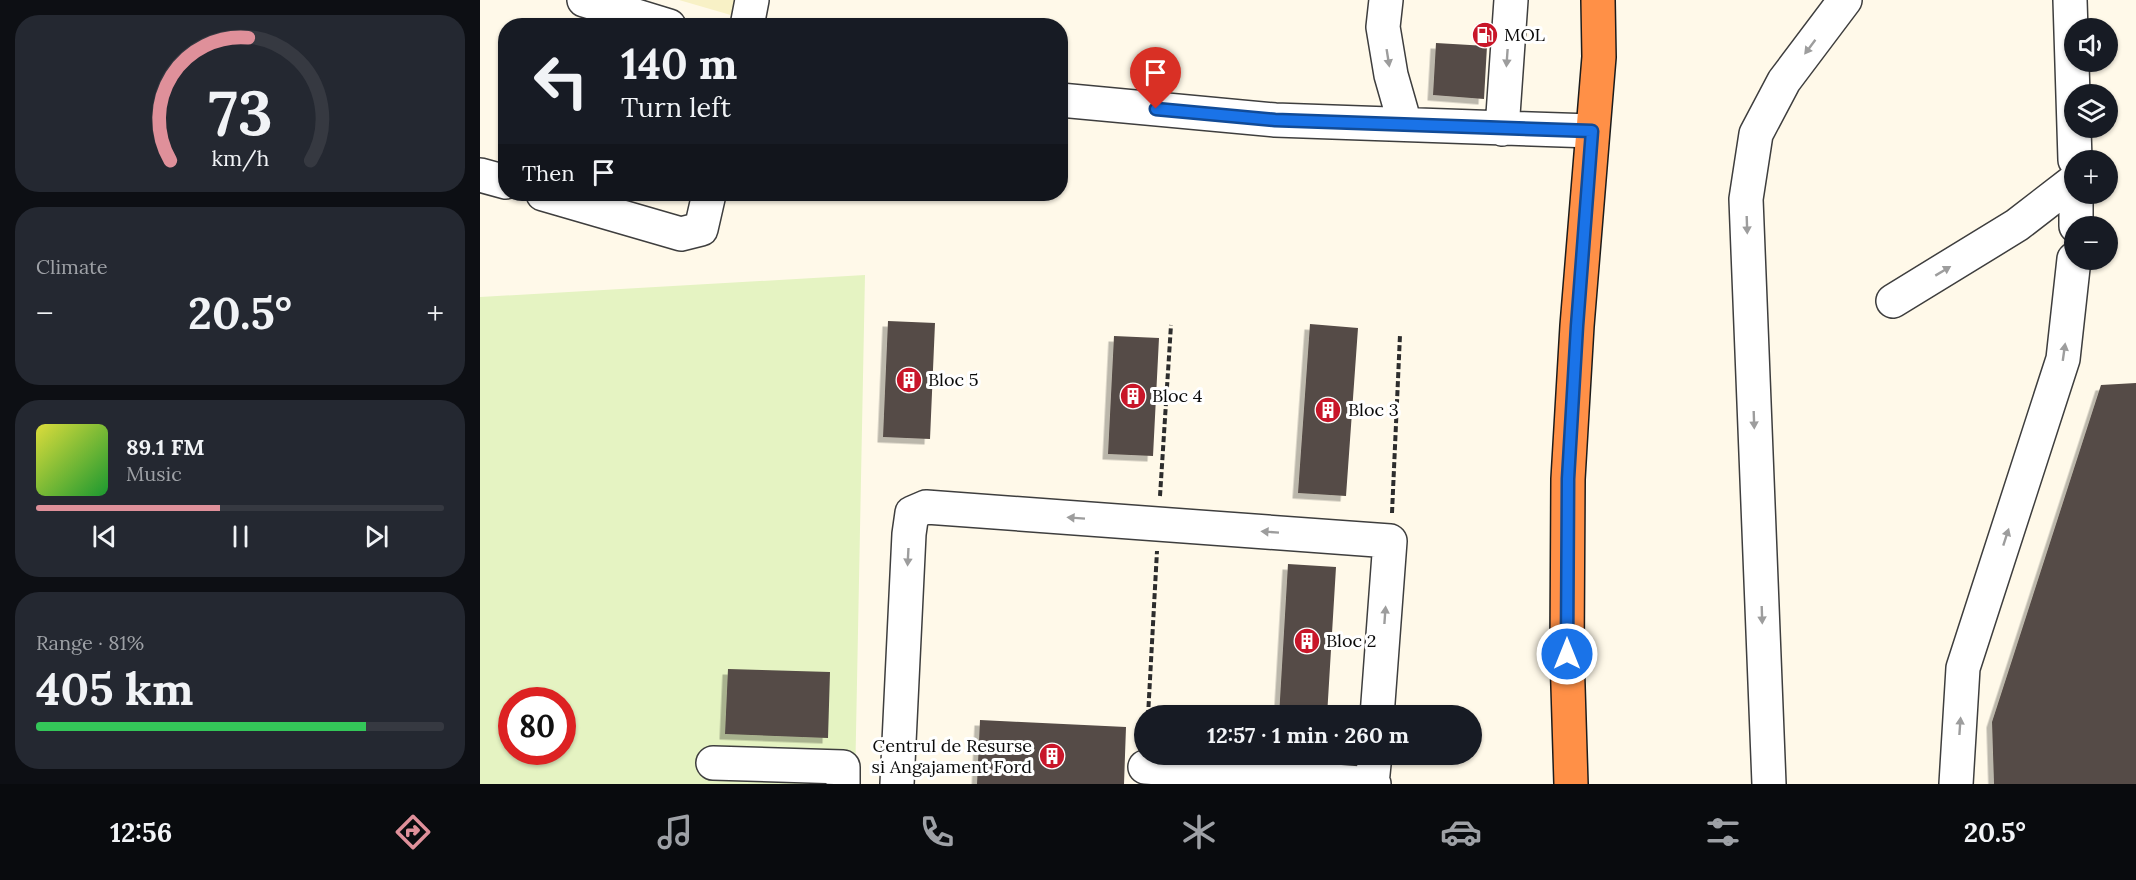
<!DOCTYPE html>
<meta charset="utf-8">
<style>
body{margin:0;font-family:Lora,serif;background:#242831;color:#f1f3f6;height:100vh;display:flex;flex-direction:column;font-size:22px;white-space:nowrap}
*{box-sizing:border-box;margin:0}
p{font-size:20px;color:#9ea1a6}
.icon{flex:none;width:33px;height:33px;fill:none;stroke:currentColor;stroke-width:2;stroke-linecap:round;stroke-linejoin:round}
.map{position:relative;flex:1;overflow:hidden}
.side{display:flex;flex-direction:column;gap:15px;padding:15px;background:#0d0f14;width:480px}
.side>*{flex:none}
.top-card{position:absolute;left:18px;top:18px;width:570px;height:183px;border-radius:24px;box-shadow:0 2px 4px #0004;background:#171b24;color:#f1f3f6;overflow:hidden}
.controls{position:absolute;left:1584px;top:18px;display:grid;gap:12px}
.controls a{display:grid;place-items:center;width:54px;height:54px;border-radius:50%;background:#171b24;box-shadow:0 2px 4px #0004;font-size:30px}
.speed{position:absolute;left:18px;top:687px;display:flex;gap:12px;font-size:30px;font-weight:700;text-align:center}
.speed>*{display:grid;place-content:center;width:78px;height:78px;border-radius:50%;background:#171b24;box-shadow:0 2px 4px #0004;line-height:1}
.speed .limit{border:9px solid #d22;background:#fff;color:#111}
.pin{position:absolute;display:grid;place-items:center;width:51px;height:51px;color:#fff;margin:-62px -26px;border-radius:50% 50% 50% 0;rotate:-45deg;box-shadow:0 0 6px #0007}
.pin .icon{rotate:45deg}
.me{position:absolute;width:66px;margin:-33px;rotate:0deg;stroke-linejoin:round;filter:drop-shadow(0 0 4px #0008)}
.turn{display:flex;align-items:center;gap:21px;height:126px;padding:0 24px;font-size:27px}
.turn .icon{width:78px;height:78px;stroke-width:2.5}
.turn b{display:block;font-size:42px;line-height:51px}
.then{display:flex;align-items:center;height:57px;padding:0 24px;background:#0003;gap:12px;font-size:22px}
.big{font-size:45px;font-weight:700;line-height:1.1}
.side .card{flex:1;display:flex;flex-direction:column;justify-content:center;gap:9px;min-width:0;padding:0 21px;border-radius:24px;background:#242831}
.side .dial{align-items:center;gap:0}
.dial svg{height:156px;overflow:visible;fill:none;stroke:#363941;stroke-width:7;stroke-linecap:round;text-anchor:middle}
.dial text{fill:#f1f3f6;stroke:none}
.song{display:flex;align-items:center;gap:18px}
.cover{width:72px;height:72px;border-radius:9px;background:linear-gradient(135deg,hsl(60 70% 55%),hsl(130 70% 35%))}
.played{height:6px;border-radius:3px;background:linear-gradient(90deg,#df909a 45%,#363941 45%)}
.keys{display:flex;justify-content:space-around;direction:ltr}
.heat{display:flex;justify-content:space-between;align-items:center;font-size:33px;direction:ltr}
.charge{height:9px;border-radius:4px;background:linear-gradient(90deg,#34c759 81%,#363941 0)}
.trip{position:absolute;left:654px;top:705px;width:348px;height:60px;border-radius:30px;background:#171b24;box-shadow:0 2px 4px #0004;font-weight:700;line-height:60px;text-align:center}
.tab-bar{display:flex;height:96px;justify-content:space-around;align-items:center;background:#090b0e;color:#9ea1a6}
.tab-bar .icon{width:42px;height:42px}
.tab-bar .current{color:#df909a}
.tab-bar b{font-size:27px;color:#f1f3f6}
main{display:flex;flex:1;min-height:0}
.map>svg:first-child{display:block}
.farmland{fill:#f8f1c6}
.pitch{fill:#e5f3c2;fill-rule:evenodd}
.building{fill:#554b46;filter:url(#shadow)}
.lines{fill:none;stroke-linecap:round;stroke-linejoin:round}
.minor-casing{stroke:#3e3e3e;stroke-width:36}
.highway-casing{stroke:#1c1c1c;stroke-width:36}
.path{stroke:#2d2d2d;stroke-width:4;stroke-dasharray:6 3;stroke-linecap:butt}
.minor{stroke:#fff;stroke-width:33}
.highway{stroke:#ff9047;stroke-width:33}
.oneway{fill:#9d9d9d}
.route-casing{stroke:#114b97;stroke-width:15}
.route{stroke:#1a73e8;stroke-width:10}
.labels{text-anchor:middle;stroke-width:6;stroke-linejoin:round;paint-order:stroke}
.poi-label{font-size:18px;fill:#0b0b0b;stroke:#fff;text-anchor:start}
</style>
<main>
<section class="side">
<div class="card dial"><svg viewBox="0 0 100 80">
<path d="M14 69A42 42 0 1 1 86 69"/>
<path d="M14 69A42 42 0 0 1 54 6" stroke="#df909a"/>
<text x="50" y="56" font-size="32" font-weight="700">73</text>
<text x="50" y="72" font-size="11">km/h</text>
</svg></div>
<div class="card"><p>Climate</p>
<div class="heat"><a>−</a><b class="big">20.5°</b><a>+</a></div>
</div>
<div class="card">
<div class="song"><i class="cover"></i><div><b>89.1 FM</b><p>Music</p></div></div>
<div class="played"></div>
<div class="keys"><svg class="icon" aria-label="previous" viewBox="0 0 24 24"><path d="M18 5L8 12l10 7zM5 5v14"/></svg><svg class="icon" aria-label="pause" viewBox="0 0 24 24"><path d="M8 5v14M16 5v14"/></svg><svg class="icon" aria-label="next" viewBox="0 0 24 24"><path d="M6 5l10 7-10 7zM19 5v14"/></svg></div>
</div>
<div class="card"><p>Range · 81%</p><b class="big">405 km</b><div class="charge"></div></div>
</section>
<div class="map">
<svg width="1656" height="784" viewBox="0 0 1656 784">
<defs>
<filter id="shadow"><feDropShadow dx="-5.5" dy="5.5" stdDeviation="0" flood-color="#0004"/></filter>
</defs>
<rect width="100%" height="100%" fill="#fff9e9"/>
<path class="farmland" d="M 199,0 L 275,0 L 268,20 Z"/>
<path class="pitch" d="M 385,275 L 375,784 L 0,784 L 0,297 ZM 32,700 L 82,700 L 82,752 L 32,752 Z"/>
<path class="building" d="M 956,43 L 1007,46 L 1004,99 L 953,95 Z
M 408,321 L 455,323 L 450,439 L 403,437 Z
M 830,324 L 878,328 L 866,496 L 818,493 Z
M 634,336 L 679,338 L 673,456 L 628,454 Z
M 1656,383 L 1656,784 L 1514,784 L 1512,722 L 1621,385 Z
M 808,564 L 856,567 L 847,716 L 799,716 Z
M 248,669 L 350,672 L 348,738 L 245,734 Z
M 500,720 L 646,727 L 644,784 L 497,784 Z"/>
<g class="lines">
<g class="minor-casing">
<path id="minor" d="M 104,0 L 189,26
M 906,0 L 903,27 L 911,75 L 925,124
M 1590,0 L 1595,160
M 267,26 L 272,0
M 580,100 L 795,120 L 1112,131
M 1022,129 L 1031,0
M 0,175 L 26,182
M 63,194 L 201,234 L 221,229 L 229,194
M 1596,194 L 1596,226
M 1413,301 L 1537,225 L 1594,181
M 233,763 L 363,767 L 363,784
M 665,767 L 894,784
M 417,784 L 429,534 L 432,513 L 446,507 L 910,541 L 897,716
M 892,784 L 895,754
M 1289,784 L 1266,199 L 1276,134 L 1304,81 L 1365,0
M 1476,784 L 1483,668 L 1583,359 L 1594,259"/>
</g>
<g class="highway-casing">
<path id="highway" d="M 1091,784 L 1087,654 L 1088,479 L 1097,326 L 1119,57 L 1118,0"/>
</g>
<path class="path" d="M 680,496 L 691,325
M 912,513 L 920,335
M 668,716 L 677,551"/>
<use href="#minor" class="minor"/>
<use href="#highway" class="highway"/>
</g>
<defs><path id="oneway-solid" d="M-6-.8H1V-3.2L6.5 0L1 3.2V.8H-6Z" transform="scale(1.5)"/></defs>
<g class="oneway">
<use href="#oneway-solid" transform="translate(1330 47) rotate(127)"/>
<use href="#oneway-solid" transform="translate(908 58) rotate(81)"/>
<use href="#oneway-solid" transform="translate(1027 58) rotate(94)"/>
<use href="#oneway-solid" transform="translate(1267 225) rotate(88)"/>
<use href="#oneway-solid" transform="translate(1463 271) rotate(-31)"/>
<use href="#oneway-solid" transform="translate(1584 352) rotate(-82)"/>
<use href="#oneway-solid" transform="translate(1274 420) rotate(88)"/>
<use href="#oneway-solid" transform="translate(596 518) rotate(-176)"/>
<use href="#oneway-solid" transform="translate(790 532) rotate(-176)"/>
<use href="#oneway-solid" transform="translate(1526 537) rotate(-72)"/>
<use href="#oneway-solid" transform="translate(428 557) rotate(93)"/>
<use href="#oneway-solid" transform="translate(905 615) rotate(-86)"/>
<use href="#oneway-solid" transform="translate(1282 615) rotate(88)"/>
<use href="#oneway-solid" transform="translate(1480 726) rotate(-86)"/>
</g>
<g class="lines">
<g class="route-casing">
<path id="route" d="M 676,109 L 795,120 L 1112,131 L 1097,326 L 1088,479 L 1087,654"/>
</g>
<use href="#route" class="route"/>
</g>
<defs>
<g id="fuel-disc" transform="scale(1.35)"><circle r="9.5" fill="#c81629" stroke="#fff"/><path d="M-5.5-6h7V0h2V4h1.3V-2.5L3-4.5l.8-.8L6-3V5H2.5V1h-1V6h-7ZM-4.2-4.7v3.2H.2V-4.7Z" fill="#fff"/></g>
<g id="building-disc" transform="scale(1.35)"><circle r="9.5" fill="#c81629" stroke="#fff"/><path d="M-4-6H4V6H1V3H-1V6H-4ZM-2.5-4.3h1.7v1.8h-1.7ZM.8-4.3h1.7v1.8H.8ZM-2.5-1h1.7V.8h-1.7ZM.8-1h1.7V.8H.8Z" fill="#fff"/></g>
</defs>
<g fill-rule="evenodd">
<use href="#fuel-disc" x="1005" y="35"/>
<use href="#building-disc" x="429" y="380"/>
<use href="#building-disc" x="653" y="396"/>
<use href="#building-disc" x="848" y="410"/>
<use href="#building-disc" x="827" y="641"/>
<use href="#building-disc" x="572" y="756"/>
</g>
<g class="labels">
<g class="poi-label">
<text x="1024" y="41">MOL</text>
<text x="448" y="386">Bloc 5</text>
<text x="672" y="402">Bloc 4</text>
<text x="868" y="416">Bloc 3</text>
<text x="846" y="647">Bloc 2</text>
<text x="552" y="752" text-anchor="end">Centrul de Resurse<tspan x="552" dy="21">si Angajament Ford</tspan></text>
</g>
</g>
</svg>
<div class="controls">
<a><svg class="icon" aria-label="sound" viewBox="0 0 24 24"><path d="M4 9h4l5-4v14l-5-4H4zM17 9q2 3 0 6"/></svg></a>
<a><svg class="icon" aria-label="layers" viewBox="0 0 24 24"><path d="M12 4l9 5-9 5-9-5zM3 14l9 5 9-5"/></svg></a>
<a>+</a>
<a>−</a>
</div>
<div class="speed"><div class="limit">80</div></div>
<div class="pin" style="left:676px;top:109px;background:#d93025"><svg class="icon" aria-label="arrive" viewBox="0 0 24 24"><path d="M6 21V4h12l-3 4 3 4H6"/></svg></div>
<svg class="me" style="left:1087px;top:654px" viewBox="-20 -20 40 40"><circle r="17" fill="#1a73e8" stroke="#fff" stroke-width="3"/><path d="M0-11L8 9 0 5-8 9z" fill="#fff"/></svg>
<div class="trip">12:57 · 1 min · 260 m</div>
<div class="top-card">
<div class="turn"><svg class="icon" aria-label="left" viewBox="0 0 24 24"><path d="M17 20v-9H6M10 6l-5 5 5 5"/></svg><div><b>140 m</b>Turn left</div></div>
<div class="then">Then<svg class="icon" aria-label="arrive" viewBox="0 0 24 24"><path d="M6 21V4h12l-3 4 3 4H6"/></svg></div>
</div>
</div>
</main>
<nav class="tab-bar">
<b>12:56</b>
<svg class="icon current" aria-label="directions" viewBox="0 0 24 24"><path d="M12 3l9 9-9 9-9-9zM9 14v-3h6M13 9l2 2-2 2"/></svg>
<svg class="icon" aria-label="music" viewBox="0 0 24 24"><path d="M9 18V5l10-2v13"/><circle cx="6" cy="18" r="3"/><circle cx="16" cy="16" r="3"/></svg>
<svg class="icon" aria-label="phone" viewBox="0 0 24 24"><path d="M5 4h4l2 5-3 2q2 4 5 5l2-3 5 2v4C11 20 4 13 5 4z"/></svg>
<svg class="icon" aria-label="climate" viewBox="0 0 24 24"><path d="M12 3v18M4 7l16 10M4 17L20 7"/></svg>
<svg class="icon" aria-label="car" viewBox="0 0 24 24"><path d="M5 17H2v-5l4-1 3-4h7l3 4 3 1v5h-3M9 17h6M6 11h13"/><circle cx="7" cy="17" r="2"/><circle cx="17" cy="17" r="2"/></svg>
<svg class="icon" aria-label="filters" viewBox="0 0 24 24"><path d="M4 7h16M4 17h16"/><circle cx="9" cy="7" r="2"/><circle cx="15" cy="17" r="2"/></svg>
<b>20.5°</b>
</nav>
